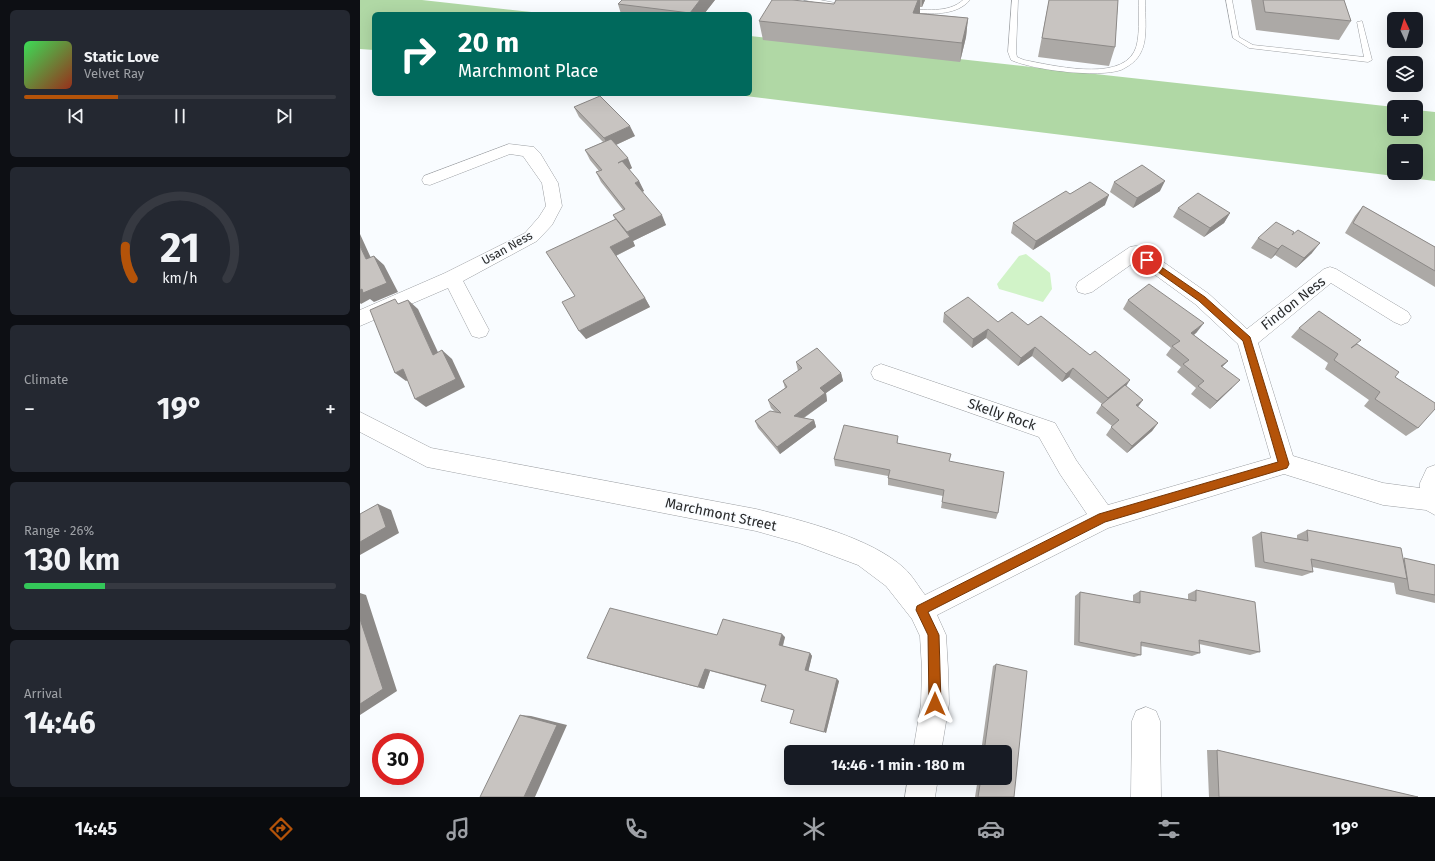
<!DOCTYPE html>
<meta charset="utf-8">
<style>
body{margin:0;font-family:"Fira Sans",sans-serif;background:#242831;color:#f1f3f6;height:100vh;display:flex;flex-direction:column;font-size:15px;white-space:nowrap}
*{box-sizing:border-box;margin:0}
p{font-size:13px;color:#9ea1a6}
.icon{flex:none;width:22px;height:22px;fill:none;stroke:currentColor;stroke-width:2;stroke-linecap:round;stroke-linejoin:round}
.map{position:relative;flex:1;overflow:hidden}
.details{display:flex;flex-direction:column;gap:10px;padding:10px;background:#0d0f14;width:360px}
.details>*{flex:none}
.hud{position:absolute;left:12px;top:12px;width:380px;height:84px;border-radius:6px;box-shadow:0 4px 16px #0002;background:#00695c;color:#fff;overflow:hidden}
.needle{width:26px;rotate:356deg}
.buttons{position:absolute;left:1027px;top:12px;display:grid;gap:8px}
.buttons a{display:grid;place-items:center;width:36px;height:36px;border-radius:6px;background:#171b24;box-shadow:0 4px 16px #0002;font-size:20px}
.speed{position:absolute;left:12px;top:733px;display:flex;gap:8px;font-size:20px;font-weight:700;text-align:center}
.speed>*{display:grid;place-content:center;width:52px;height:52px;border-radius:50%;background:#171b24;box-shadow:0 4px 16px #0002;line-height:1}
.speed .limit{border:6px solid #d22;background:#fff;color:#111}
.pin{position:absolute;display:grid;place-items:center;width:34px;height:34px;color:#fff;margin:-17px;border:2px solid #fff;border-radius:50%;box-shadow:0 1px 4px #0007}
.me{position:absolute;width:44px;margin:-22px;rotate:0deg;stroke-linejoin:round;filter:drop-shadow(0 0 3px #0008)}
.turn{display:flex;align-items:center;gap:14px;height:84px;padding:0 20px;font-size:18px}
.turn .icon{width:52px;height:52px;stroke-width:2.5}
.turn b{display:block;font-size:28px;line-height:34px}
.big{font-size:30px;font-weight:700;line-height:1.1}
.details .widget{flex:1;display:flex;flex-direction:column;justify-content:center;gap:6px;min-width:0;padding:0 14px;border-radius:6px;background:#242831}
.details .dial{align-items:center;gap:0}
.dial svg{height:104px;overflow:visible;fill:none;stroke:#363941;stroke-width:7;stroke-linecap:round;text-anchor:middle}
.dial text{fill:#f1f3f6;stroke:none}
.song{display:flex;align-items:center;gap:12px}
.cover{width:48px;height:48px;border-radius:6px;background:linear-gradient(135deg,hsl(130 70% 55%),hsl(10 70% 35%))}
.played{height:4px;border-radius:2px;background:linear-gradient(90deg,#b45309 30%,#363941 30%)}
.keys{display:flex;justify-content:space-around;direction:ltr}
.heat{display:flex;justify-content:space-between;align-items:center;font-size:22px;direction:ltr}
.charge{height:6px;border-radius:3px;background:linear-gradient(90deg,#34c759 26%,#363941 0)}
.trip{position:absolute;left:424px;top:745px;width:228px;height:40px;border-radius:6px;background:#171b24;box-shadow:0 4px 16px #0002;font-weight:700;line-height:40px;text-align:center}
.menu{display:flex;height:64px;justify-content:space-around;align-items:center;background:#090b0e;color:#9ea1a6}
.menu .icon{width:28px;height:28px}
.menu .active{color:#b45309}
.menu b{font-size:18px;color:#f1f3f6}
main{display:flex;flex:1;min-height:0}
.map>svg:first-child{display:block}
.green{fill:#d1f3c8}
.forest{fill:#b0d8a5;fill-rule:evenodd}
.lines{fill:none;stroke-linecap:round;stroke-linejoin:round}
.lane-casing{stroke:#9c9fa3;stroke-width:1}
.street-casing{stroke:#9c9fa3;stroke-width:1}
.lane{fill:#fff;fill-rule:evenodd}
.street{fill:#fff;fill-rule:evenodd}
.wall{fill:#aca9a6}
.shaded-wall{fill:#8c8987}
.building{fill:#c8c4c1;stroke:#8c8987}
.route{fill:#b45309;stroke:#753606}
.labels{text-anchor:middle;stroke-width:3;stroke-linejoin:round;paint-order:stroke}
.far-street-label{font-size:12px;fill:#292a2b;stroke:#f9fcff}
.street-label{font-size:14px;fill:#292a2b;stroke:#f9fcff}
</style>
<main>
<section class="details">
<div class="widget">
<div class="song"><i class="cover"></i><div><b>Static Love</b><p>Velvet Ray</p></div></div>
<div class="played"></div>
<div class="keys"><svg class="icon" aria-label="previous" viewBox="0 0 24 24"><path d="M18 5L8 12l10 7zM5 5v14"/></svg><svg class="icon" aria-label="pause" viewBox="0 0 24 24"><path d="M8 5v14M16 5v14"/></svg><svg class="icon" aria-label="next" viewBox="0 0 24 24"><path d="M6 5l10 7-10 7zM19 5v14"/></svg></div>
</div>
<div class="widget dial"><svg viewBox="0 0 100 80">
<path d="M14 69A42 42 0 1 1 86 69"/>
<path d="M14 69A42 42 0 0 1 8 44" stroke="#b45309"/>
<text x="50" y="56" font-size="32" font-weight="700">21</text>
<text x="50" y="72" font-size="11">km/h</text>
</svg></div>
<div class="widget"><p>Climate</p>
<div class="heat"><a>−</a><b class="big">19°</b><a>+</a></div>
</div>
<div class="widget"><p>Range · 26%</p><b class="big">130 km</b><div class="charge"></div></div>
<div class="widget"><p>Arrival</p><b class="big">14:46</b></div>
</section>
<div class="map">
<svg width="1075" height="797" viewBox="0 0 1075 797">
<rect width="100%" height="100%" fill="#f9fcff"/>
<path class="green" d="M 666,254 L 690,273 L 692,289 L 683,302 L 639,289 L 637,284 L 659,256 Z"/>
<path class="forest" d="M 0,0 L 62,0 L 190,14 L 14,14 L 14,50 L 0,49 Z
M 390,36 L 1034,107 L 1034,129 L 1056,129 L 1056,110 L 1075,112 L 1075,181 L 369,94 L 390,94 ZM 1034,151 L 1056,151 L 1056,173 L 1034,173 Z"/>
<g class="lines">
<g class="lane-casing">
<path id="lane" d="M 444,0 L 460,0 L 491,6 L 488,8 Z
M 603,0 L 610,0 C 597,15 575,14 557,13 C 552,13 546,14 542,11 L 545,9 C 564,9 588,14 603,0 Z
M 652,0 L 658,0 L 656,52 L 657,57 L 664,60 C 691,65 758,82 774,52 C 781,40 778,13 779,0 L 785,0 C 785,14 788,40 781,52 C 777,61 769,66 761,70 C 738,78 673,70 651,60 L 648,52 Z
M 866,0 L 872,0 L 879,37 L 893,45 L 1004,57 L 997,22 L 1002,21 L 1012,60 L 1008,62 L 889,48 L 873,38 Z"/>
</g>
<g class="street-casing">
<path id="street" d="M 149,144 L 174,147 L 180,153 L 198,183 L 202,206 L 192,225 L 177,241 L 103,281 L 129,330 L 126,336 L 119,338 L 112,336 L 88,288 L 0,326 L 0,310 L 85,273 L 165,233 L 179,217 L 186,206 L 182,183 L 163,156 L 150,154 L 70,185 L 64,184 L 62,180 L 64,176 Z
M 776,246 L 782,247 L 849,294 L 887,329 L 964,269 L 970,267 L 976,269 L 1048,312 L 1051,317 L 1048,322 L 1041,325 L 1034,322 L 971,283 L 898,343 L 933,456 L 1023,483 L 1060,488 L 1060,483 L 1067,468 L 1075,465 L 1075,515 L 1066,510 L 1023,505 L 924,474 L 748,528 L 577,615 L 586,635 L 588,669 L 589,704 L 581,752 L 553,752 L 561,704 L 562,669 L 560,636 L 552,619 L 526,586 L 498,565 L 439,543 L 396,531 L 67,467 L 0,432 L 0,412 L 71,448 L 396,509 C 440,520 510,537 544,568 C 552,575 558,586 565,595 L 727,514 L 700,474 L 679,437 L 514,379 L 511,373 L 514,367 L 521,364 L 695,423 L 716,460 L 748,505 L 911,458 L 878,344 L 835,304 L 776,261 L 732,292 L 725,294 L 718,292 L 716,287 L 718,282 L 770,247 Z
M 786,707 L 796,711 L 800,721 L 801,797 L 771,797 L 772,721 L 776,711 Z
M 548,778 L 578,778 L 575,797 L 545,797 Z"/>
</g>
<use href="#lane" class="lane"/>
<use href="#street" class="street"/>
</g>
<path class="wall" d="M 355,0 L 344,14 L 261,14 L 258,4 Z
M 476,0 L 565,0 L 562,7 L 560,7 L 560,13 L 608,18 L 606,37 L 600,62 L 403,40 L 399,21 L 474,4 Z
M 689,0 L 758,0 L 755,47 L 749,66 L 678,57 Z
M 891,0 L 984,0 L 991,21 L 979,40 L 896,30 Z
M 214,107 L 275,136 L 256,145 L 272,168 L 269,170 L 279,181 L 284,191 L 282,192 L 306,225 L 273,241 L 275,246 L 256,256 L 285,298 L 290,307 L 226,339 L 215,296 L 255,219 L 253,215 L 263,210 L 241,182 L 236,172 L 239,171 L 230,160 L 225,150 L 243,142 L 219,117 Z
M 754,182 L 800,191 L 773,208 L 750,192 Z
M 710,194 L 745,205 L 673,250 L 651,233 L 653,223 Z
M 1003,206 L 1075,247 L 1075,287 L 985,233 L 995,216 Z
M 818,208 L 870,213 L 864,223 L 844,237 L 813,217 Z
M 933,234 L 952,253 L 936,268 L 915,255 L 911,259 L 891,248 L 898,238 Z
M 768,300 L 837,332 L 834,335 L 868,361 L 862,367 L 872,388 L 850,409 L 831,394 L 836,388 L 817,372 L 821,367 L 806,355 L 811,348 L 763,309 Z
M 584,313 L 638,322 L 668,325 L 730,355 L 766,386 L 778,407 L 798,423 L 792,431 L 767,453 L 746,435 L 752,426 L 736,413 L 742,404 L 709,377 L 702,382 L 672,356 L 658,366 L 626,338 L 612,348 L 583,322 Z
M 939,328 L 991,348 L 1035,377 L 1058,428 L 1046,436 L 1004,406 L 1009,400 L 965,369 L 968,363 L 931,337 Z
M 436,362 L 481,373 L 483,381 L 466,393 L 467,401 L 444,418 L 454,420 L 456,427 L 420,454 L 398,428 L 395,421 L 415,412 L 411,408 L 408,400 L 425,388 L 423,381 L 438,371 Z
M 538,443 L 589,461 L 638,513 L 636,519 L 581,508 L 583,496 L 528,485 L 528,476 L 475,466 L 474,459 Z
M 947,530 L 1043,559 L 1075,565 L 1075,603 L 1036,594 L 1034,583 L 952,567 L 953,572 L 942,576 L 895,567 L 892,537 L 901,532 L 937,539 L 937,535 Z
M 836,590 L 900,652 L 890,655 L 839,644 L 840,653 L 832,656 L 781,646 L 781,655 L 774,657 L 714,645 L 715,596 L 720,592 L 773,602 L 773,595 L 780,591 L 828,600 L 828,594 Z
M 357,635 L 425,637 L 423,646 L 450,653 L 452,656 L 448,671 L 479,681 L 466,733 L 434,710 L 401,701 L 406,686 L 350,671 L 344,689 L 236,661 Z
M 636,664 L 654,797 L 615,797 L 618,778 L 645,778 L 645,752 L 621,752 L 633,666 Z
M 847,750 L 857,750 L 1058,797 L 849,797 Z"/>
<path class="shaded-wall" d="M 340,0 L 355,0 L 344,14 L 330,14 L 330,13 Z
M 558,0 L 560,0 L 560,14 L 553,13 Z
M 562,0 L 565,0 L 562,7 Z
M 608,18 L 606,37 L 600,62 L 602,43 Z
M 270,126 L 275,136 L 249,148 L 244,138 Z
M 268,158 L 272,168 L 263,173 L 258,163 Z
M 279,181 L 284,191 L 279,193 L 275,183 Z
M 805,181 L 800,191 L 773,208 L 777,198 Z
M 749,195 L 745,205 L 673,250 L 676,241 Z
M 870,213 L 864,223 L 844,237 L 850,228 Z
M 302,215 L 306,225 L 273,241 L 275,246 L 255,256 L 250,247 L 270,237 L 267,232 Z
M 0,234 L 16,269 L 6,259 L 0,246 Z
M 960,243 L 952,253 L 936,268 L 944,258 Z
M 922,245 L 915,255 L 911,259 L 918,249 Z
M 14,256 L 24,265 L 38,292 L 14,302 L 10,299 L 1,304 L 0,303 L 0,290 Z
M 285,298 L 290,307 L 226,339 L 219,331 Z
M 48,300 L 58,309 L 83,363 L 73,355 Z
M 844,323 L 837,332 L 825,342 L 831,333 Z
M 628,329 L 626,338 L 612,348 L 613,339 Z
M 675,347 L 672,356 L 658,366 L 661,358 Z
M 82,350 L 92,359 L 105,387 L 66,407 L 55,399 Z
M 868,361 L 860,369 L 861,366 Z
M 713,368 L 709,377 L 702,382 L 706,374 Z
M 43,369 L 53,378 L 46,381 L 35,373 Z
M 481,373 L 483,381 L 466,393 L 467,401 L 436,423 L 434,416 L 460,388 Z
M 770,380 L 765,388 L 744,406 L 748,398 Z
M 880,380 L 872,388 L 850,409 L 857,401 Z
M 783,400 L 777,408 L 776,405 Z
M 454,420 L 456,427 L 420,454 L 417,447 Z
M 798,423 L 792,431 L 767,453 L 772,446 Z
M 18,504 L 31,510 L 39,533 L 0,555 L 0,542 Z
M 0,593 L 6,595 L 37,691 L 0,715 Z
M 422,634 L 425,637 L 422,648 L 419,645 Z
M 450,653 L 452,656 L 448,673 L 445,670 Z
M 345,669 L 350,671 L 344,689 L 338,687 Z
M 477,679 L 479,681 L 466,733 L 464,732 Z
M 160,715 L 171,716 L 207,725 L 175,797 L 164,797 Z"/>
<path class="building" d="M 262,0 L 340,0 L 330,13 L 258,4 Z
M 412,0 L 432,0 L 474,4 L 476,0 L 558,0 L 553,13 L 608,18 L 602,43 L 399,21 Z
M 689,0 L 758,0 L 755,47 L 682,38 Z
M 903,0 L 984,0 L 991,21 L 905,12 Z
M 240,96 L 270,126 L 244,138 L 214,107 Z
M 251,139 L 268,158 L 258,163 L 262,161 L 279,181 L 275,183 L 302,215 L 267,232 L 253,215 L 265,209 L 236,172 L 242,170 L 225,150 Z
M 782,165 L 805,181 L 777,198 L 754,182 Z
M 730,182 L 749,195 L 676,241 L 653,223 L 706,191 L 710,194 Z
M 838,193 L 870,213 L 850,228 L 818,208 Z
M 1003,206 L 1075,247 L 1075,271 L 993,223 Z
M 256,219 L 270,237 L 250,247 L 285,298 L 219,331 L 202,302 L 215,296 L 186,252 Z
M 916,222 L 934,232 L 932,235 L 938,230 L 960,243 L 944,258 L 922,245 L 918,249 L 898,238 Z
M 0,246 L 6,259 L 14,256 L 27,283 L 3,293 L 2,289 L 0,290 Z
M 789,284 L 844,323 L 831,333 L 868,361 L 861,366 L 880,380 L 857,401 L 838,386 L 844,381 L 823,364 L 829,360 L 812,346 L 820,341 L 768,300 Z
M 608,297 L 638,322 L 652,312 L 668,325 L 681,316 L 730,355 L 735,351 L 770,380 L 748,398 L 713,368 L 706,374 L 675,347 L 661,358 L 628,329 L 613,339 L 584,313 Z
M 35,299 L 38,304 L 48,300 L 73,355 L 82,350 L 96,379 L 55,399 L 43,369 L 35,373 L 10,310 Z
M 959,311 L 1001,340 L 991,348 L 997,344 L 1039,372 L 1035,377 L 1075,403 L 1075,409 L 1058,428 L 1015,399 L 1020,392 L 974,360 L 978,354 L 939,328 Z
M 457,348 L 481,373 L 460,388 L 465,393 L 434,416 L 454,420 L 417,447 L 395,421 L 410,411 L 421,413 L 408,400 L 427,387 L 423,381 L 442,368 L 436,362 Z
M 765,385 L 783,400 L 776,405 L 798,423 L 772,446 L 751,427 L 759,420 L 741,405 Z
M 484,425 L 538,436 L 537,443 L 591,454 L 589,461 L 644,472 L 638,513 L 582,502 L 584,490 L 528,478 L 530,470 L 474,459 Z
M 18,504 L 26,527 L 0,542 L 0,514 Z
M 947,530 L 1041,548 L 1047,579 L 951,559 L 953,572 L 904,562 L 901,532 L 948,541 Z
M 1044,558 L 1075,565 L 1075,595 L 1049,590 Z
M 836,590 L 895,602 L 900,652 L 839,640 L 840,653 L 781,642 L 781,655 L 719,642 L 720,592 L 780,603 L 780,591 L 836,601 Z
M 250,608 L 357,635 L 363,619 L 422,634 L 419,645 L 450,653 L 445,670 L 477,679 L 464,732 L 430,723 L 434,710 L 401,701 L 406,685 L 345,669 L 338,687 L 227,658 Z
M 0,619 L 23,689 L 0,704 Z
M 636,664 L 667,671 L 654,797 L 618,797 L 621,778 L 645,778 L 645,752 L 624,752 Z
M 160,715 L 197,725 L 164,797 L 120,797 Z
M 857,750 L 1058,797 L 859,797 Z"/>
<path class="route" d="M 787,257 L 845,297 L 890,337 L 929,464 L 927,468 L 745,522 L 568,612 L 579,635 L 581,704 L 579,708 L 575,710 L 571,708 L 569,704 L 568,635 L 556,610 L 557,606 L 739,514 L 918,462 L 883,341 L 839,301 L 784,262 L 783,260 Z"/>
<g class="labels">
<g class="far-street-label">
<text transform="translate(147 248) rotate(-29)" y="4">Usan Ness</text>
</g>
<g class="street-label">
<text transform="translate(933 303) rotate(-38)" y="5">Findon Ness</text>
<text transform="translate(642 414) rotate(19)" y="5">Skelly Rock</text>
<text transform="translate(361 514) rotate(12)" y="5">Marchmont Street</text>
</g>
</g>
</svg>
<div class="buttons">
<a><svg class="needle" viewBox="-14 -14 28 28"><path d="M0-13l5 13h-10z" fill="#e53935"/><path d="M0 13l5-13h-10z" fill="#9ea1a6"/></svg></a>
<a><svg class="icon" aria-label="layers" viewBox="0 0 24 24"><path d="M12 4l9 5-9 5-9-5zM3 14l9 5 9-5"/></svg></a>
<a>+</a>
<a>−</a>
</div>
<div class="speed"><div class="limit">30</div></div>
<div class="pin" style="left:787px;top:260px;background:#d93025"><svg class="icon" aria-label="arrive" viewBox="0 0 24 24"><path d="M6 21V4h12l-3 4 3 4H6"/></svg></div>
<svg class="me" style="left:575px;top:704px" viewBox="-20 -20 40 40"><path d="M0-17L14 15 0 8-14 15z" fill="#b45309" stroke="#fff" stroke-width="4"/></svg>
<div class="trip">14:46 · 1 min · 180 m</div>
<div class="hud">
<div class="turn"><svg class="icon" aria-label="right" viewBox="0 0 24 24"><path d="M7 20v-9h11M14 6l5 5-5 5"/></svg><div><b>20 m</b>Marchmont Place</div></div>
</div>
</div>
</main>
<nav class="menu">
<b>14:45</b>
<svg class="icon active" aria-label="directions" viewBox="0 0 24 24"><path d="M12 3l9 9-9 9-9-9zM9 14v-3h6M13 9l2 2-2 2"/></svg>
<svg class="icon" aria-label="music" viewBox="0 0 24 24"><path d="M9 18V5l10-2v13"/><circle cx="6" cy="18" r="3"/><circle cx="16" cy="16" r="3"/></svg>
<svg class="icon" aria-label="phone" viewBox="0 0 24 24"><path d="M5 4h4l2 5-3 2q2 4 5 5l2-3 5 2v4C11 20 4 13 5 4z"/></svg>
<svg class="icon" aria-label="climate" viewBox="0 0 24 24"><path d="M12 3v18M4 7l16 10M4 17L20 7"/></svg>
<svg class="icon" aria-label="car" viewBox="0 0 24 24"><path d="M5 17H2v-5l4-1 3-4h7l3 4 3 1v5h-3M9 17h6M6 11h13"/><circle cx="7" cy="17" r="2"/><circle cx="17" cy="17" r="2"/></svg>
<svg class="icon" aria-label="filters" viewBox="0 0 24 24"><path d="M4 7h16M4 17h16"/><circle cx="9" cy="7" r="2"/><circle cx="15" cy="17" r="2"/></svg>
<b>19°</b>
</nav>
